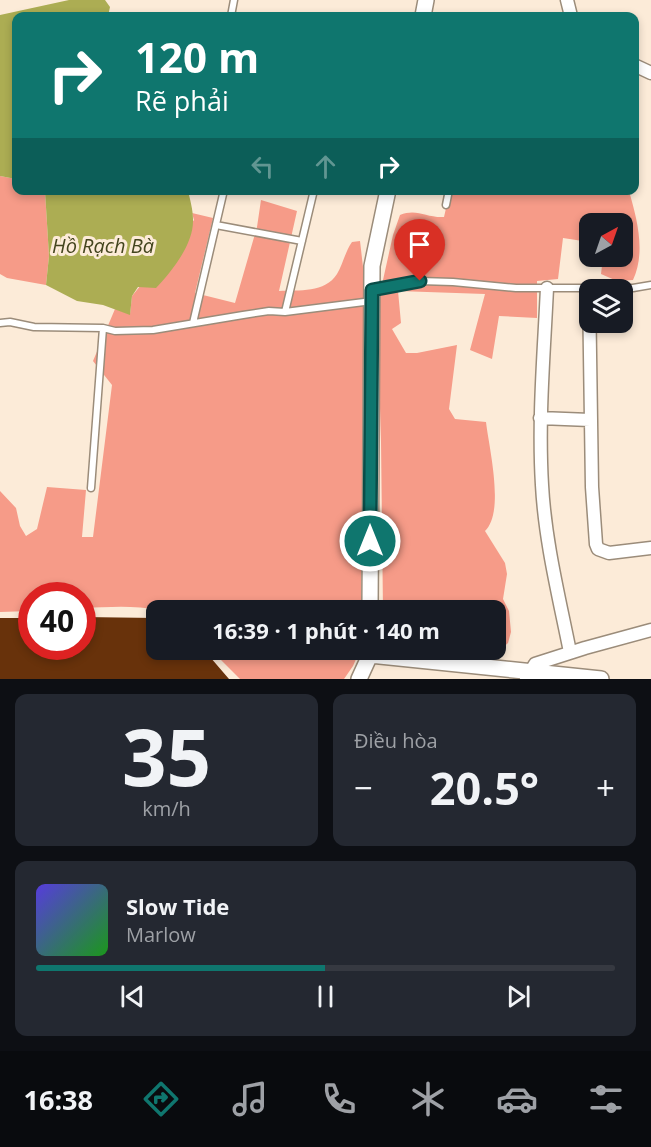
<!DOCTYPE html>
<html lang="vi">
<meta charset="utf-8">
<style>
body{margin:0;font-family:"Open Sans",sans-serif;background:#242831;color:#f1f3f6;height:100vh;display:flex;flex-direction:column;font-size:22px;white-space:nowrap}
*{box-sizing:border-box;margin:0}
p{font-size:20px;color:#9ea1a6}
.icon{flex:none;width:33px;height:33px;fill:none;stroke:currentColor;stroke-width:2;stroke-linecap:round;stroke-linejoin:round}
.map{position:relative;height:679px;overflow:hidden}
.drawer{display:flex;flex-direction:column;gap:15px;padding:15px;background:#0d0f14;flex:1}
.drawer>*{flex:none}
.hud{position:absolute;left:12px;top:12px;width:627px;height:183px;border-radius:12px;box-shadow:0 3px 9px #0003;background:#0f766e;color:#fff;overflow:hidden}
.needle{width:39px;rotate:40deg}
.controls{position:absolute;left:579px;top:213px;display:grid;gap:12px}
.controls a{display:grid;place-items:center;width:54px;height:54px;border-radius:12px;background:#171b24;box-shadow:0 3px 9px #0003;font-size:30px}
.speed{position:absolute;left:18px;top:582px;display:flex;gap:12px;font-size:30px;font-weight:700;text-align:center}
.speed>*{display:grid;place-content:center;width:78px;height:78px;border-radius:50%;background:#171b24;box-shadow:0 3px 9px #0003;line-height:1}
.speed .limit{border:9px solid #d22;background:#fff;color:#111}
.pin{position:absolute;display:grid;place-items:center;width:51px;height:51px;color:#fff;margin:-62px -26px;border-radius:50% 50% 50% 0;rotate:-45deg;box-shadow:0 0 6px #0007}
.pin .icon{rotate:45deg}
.me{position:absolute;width:66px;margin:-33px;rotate:0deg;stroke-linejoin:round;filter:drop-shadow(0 0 4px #0008)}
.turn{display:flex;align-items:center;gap:21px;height:126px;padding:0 24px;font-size:27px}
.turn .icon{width:78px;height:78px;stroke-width:2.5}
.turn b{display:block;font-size:42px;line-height:51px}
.lanes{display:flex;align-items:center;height:57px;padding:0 24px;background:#0003;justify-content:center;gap:30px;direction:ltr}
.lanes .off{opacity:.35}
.big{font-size:45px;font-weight:700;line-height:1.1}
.drawer .card{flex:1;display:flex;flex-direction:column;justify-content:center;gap:9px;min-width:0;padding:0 21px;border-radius:12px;background:#242831}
.drawer .dial{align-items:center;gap:0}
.dial b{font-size:78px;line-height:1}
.song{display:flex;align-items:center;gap:18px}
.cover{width:72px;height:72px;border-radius:9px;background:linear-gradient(135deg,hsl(250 70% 55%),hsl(120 70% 35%))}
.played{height:6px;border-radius:3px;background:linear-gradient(90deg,#0f766e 50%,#363941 50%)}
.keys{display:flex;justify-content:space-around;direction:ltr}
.heat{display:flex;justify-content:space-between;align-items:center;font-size:33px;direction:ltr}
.drawer .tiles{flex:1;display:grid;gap:15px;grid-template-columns:1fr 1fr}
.card:last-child{grid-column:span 2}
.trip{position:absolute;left:146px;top:600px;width:360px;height:60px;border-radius:12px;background:#171b24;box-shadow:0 3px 9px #0003;font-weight:700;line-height:60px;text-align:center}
.menu{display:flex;height:96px;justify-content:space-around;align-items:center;background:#090b0e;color:#9ea1a6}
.menu .icon{width:42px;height:42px}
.menu .current{color:#0f766e}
.menu b{font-size:27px;color:#f1f3f6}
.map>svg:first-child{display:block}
.forest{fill:#f69b88}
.water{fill:#acad53}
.building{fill:#68320b}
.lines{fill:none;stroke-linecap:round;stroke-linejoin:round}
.service-casing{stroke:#9b8c7a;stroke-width:9}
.minor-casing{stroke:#9b8c7a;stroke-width:15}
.tertiary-casing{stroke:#9b8c7a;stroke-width:18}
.service{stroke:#fff;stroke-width:6}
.minor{stroke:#fff;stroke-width:12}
.tertiary{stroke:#fff;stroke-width:15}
.route-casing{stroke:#0a4d48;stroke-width:15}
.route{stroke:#0f766e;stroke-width:10}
.labels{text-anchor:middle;stroke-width:6;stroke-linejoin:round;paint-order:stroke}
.water-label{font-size:20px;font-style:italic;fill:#44451e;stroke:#fcebd8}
</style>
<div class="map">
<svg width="651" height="679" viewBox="0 0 651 679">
<rect width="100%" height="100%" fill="#fcebd8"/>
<path class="forest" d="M 0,176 L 16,179 L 16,190 L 45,191 L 49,256 L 46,285 L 7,278 L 0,274 Z
M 450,191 L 629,191 C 637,219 646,252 633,280 L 617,281 L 601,274 L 603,257 L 622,256 L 622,224 L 590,224 L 589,242 L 563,238 L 558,279 L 537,281 L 537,318 L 499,316 L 492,359 L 470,350 L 485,294 L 398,291 L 401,323 L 392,329 L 406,353 L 417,353 L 457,345 L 449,409 L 455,419 L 486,422 C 489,448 505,512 485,531 L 505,563 L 507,574 L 503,599 L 509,611 L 511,632 L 508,643 L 498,652 L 490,650 L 495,650 L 495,610 L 383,610 L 381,442 L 377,307 L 393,235 L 400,215 C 417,208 426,218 444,217 Z
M 261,200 L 297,211 L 279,291 C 299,290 325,293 337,274 C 343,264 345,252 352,242 L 360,241 L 368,310 L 363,373 L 361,610 L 159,610 C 134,605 108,607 83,608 L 82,596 L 32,596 L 31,611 L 0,612 L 0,491 L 16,508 L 20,526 L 26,536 L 37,529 L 47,487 L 86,490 L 82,537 L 93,537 L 112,385 L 93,361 L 115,309 L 130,314 L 132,296 L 194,220 L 192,213 L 213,218 L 195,293 L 235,303 L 257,227 Z
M 211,650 L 360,650 L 353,666 L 344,679 L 240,679 Z"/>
<path class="water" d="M 69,0 L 105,0 L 110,7 L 108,16 L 16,16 L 16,179 L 0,176 L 0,15 Z
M 45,191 L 188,191 C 190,199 193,210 193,219 C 194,244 172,271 156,288 L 138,287 L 132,296 L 130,315 L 103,305 L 77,301 L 46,285 L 49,256 Z"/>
<path class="building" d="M 82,617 L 156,618 L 156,650 L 204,650 L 229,679 L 0,679 L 0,618 L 32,618 L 32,646 L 82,646 Z"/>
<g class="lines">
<g class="service-casing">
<path id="service" d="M 231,16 L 234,0
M 446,205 L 449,190
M 216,225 L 302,241
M 374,289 L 420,281 L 453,282 L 516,288 L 633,288 L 651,285
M 285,312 L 314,190
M 0,323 L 10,322 L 34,327 L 103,328 L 115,331 L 153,330 L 243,315 L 269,311 L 285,312 L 372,301
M 193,323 L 224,190
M 91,488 L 103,328"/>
</g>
<g class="minor-casing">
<path id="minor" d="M 567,0 L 571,16
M 634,65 L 651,73
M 547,288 C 544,353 538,419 542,485 C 545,541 559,597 570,652
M 589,288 L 592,487 L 596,544 L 598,549 L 609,553 L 651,548
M 540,418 L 590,420
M 526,679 L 535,664 L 585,648 L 651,630"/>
</g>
<g class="tertiary-casing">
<path id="tertiary" d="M 423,16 L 426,0
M 370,610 L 372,266 L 388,190
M 370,655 L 601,679
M 359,679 L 370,655 L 370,650"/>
</g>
<use href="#service" class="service"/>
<use href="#minor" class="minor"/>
<use href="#tertiary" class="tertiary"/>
</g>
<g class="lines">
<g class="route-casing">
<path id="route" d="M 370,541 L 372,290 L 420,281"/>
</g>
<use href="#route" class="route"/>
</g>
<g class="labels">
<g class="water-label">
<text x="103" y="253">Hồ Rạch Bà</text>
</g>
</g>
</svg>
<div class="controls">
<a><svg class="needle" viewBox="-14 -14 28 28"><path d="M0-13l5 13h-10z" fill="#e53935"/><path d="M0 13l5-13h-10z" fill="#9ea1a6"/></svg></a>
<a><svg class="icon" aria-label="layers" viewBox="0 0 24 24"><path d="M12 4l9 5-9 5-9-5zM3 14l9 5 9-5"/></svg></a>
</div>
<div class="speed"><div class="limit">40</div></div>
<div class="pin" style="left:420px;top:281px;background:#d93025"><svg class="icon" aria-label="arrive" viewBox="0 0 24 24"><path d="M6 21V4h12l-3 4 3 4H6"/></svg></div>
<svg class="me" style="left:370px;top:541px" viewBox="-20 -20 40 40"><circle r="17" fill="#0f766e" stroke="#fff" stroke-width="3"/><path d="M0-11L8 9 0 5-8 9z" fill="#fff"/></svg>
<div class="trip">16:39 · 1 phút · 140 m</div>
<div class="hud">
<div class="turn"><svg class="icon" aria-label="right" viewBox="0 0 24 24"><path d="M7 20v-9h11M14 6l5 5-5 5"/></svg><div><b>120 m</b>Rẽ phải</div></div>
<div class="lanes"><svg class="icon off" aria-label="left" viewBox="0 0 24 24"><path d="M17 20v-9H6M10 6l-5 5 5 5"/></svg><svg class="icon off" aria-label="ahead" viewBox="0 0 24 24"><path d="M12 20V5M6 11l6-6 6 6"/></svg><svg class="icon" aria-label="right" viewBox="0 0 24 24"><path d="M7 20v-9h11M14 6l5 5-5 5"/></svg></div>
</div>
</div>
<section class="drawer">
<div class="tiles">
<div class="card dial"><b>35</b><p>km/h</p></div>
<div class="card"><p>Điều hòa</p>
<div class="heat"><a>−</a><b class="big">20.5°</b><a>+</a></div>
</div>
<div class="card">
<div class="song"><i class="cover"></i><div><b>Slow Tide</b><p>Marlow</p></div></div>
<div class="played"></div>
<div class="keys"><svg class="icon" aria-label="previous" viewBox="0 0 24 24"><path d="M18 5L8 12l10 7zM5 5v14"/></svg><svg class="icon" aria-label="pause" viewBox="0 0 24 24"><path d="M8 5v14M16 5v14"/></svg><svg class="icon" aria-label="next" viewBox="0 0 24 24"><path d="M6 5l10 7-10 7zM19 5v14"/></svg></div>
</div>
</div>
</section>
<nav class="menu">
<b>16:38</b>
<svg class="icon current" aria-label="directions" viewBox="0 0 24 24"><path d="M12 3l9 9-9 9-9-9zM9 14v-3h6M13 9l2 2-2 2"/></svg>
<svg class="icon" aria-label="music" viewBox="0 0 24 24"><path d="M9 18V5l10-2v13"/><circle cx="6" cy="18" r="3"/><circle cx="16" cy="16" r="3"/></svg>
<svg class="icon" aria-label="phone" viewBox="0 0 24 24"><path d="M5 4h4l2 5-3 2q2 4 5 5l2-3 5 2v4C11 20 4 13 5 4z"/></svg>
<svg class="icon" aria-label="climate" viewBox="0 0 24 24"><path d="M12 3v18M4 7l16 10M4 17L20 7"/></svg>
<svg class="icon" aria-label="car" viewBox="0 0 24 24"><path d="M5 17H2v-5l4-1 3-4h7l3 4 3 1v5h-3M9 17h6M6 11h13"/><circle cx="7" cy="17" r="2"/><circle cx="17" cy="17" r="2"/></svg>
<svg class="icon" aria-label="filters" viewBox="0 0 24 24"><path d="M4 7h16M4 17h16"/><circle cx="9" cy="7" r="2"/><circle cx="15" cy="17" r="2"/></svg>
</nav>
